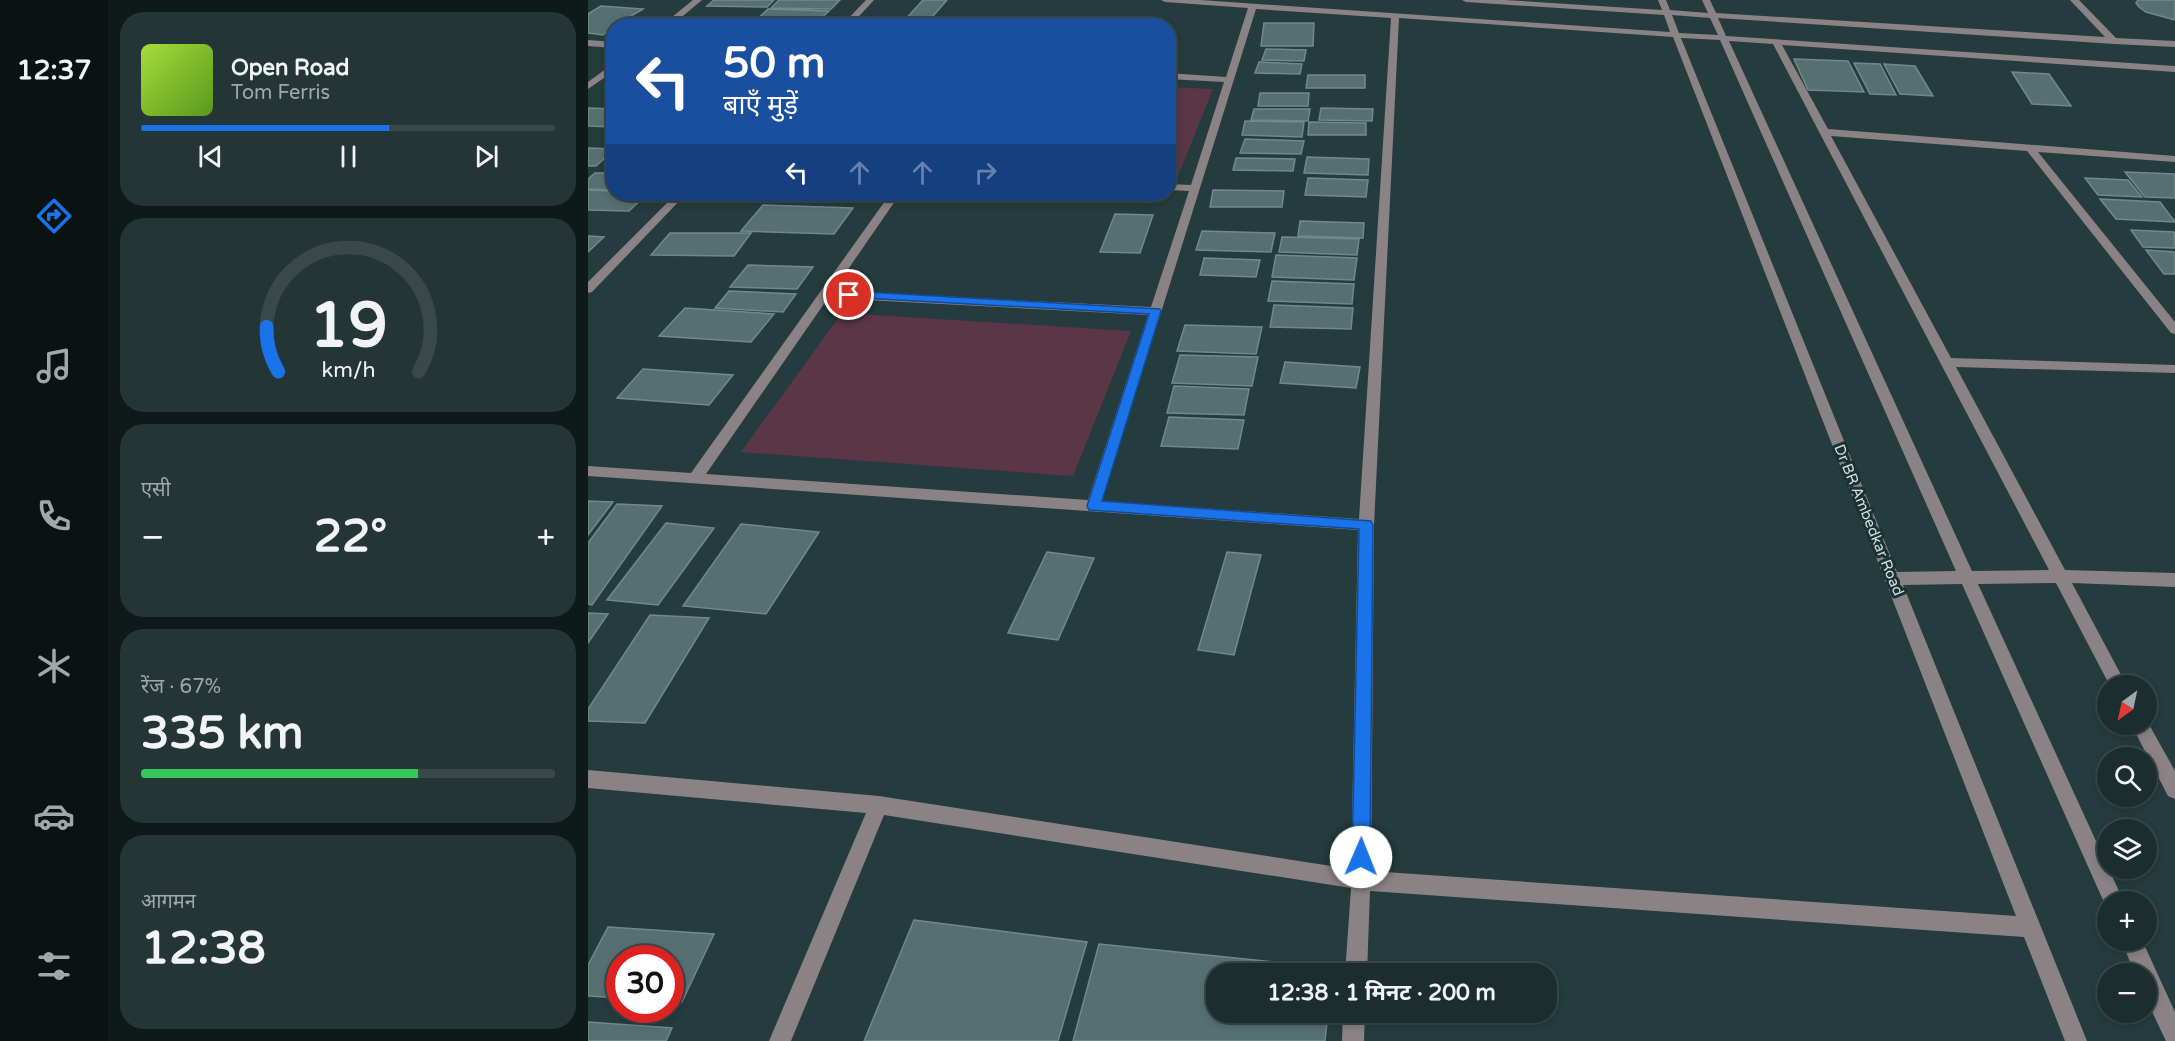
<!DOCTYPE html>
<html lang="hi">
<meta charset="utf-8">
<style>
body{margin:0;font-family:"Varela Round","Noto Sans Devanagari",sans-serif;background:#243536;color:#f1f3f6;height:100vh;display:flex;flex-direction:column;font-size:22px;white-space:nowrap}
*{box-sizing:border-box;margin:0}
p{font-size:20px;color:#a0a8aa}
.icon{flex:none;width:33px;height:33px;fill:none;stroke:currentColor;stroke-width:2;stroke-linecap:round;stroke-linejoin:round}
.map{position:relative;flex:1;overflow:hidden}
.side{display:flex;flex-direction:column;gap:12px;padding:12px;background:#0f1919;width:480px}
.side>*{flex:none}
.top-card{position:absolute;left:18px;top:18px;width:570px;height:183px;border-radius:24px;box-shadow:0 3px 9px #0003,0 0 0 2px #39494a;background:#1a4fa0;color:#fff;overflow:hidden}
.needle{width:39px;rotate:213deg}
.buttons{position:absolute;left:1509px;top:675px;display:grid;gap:12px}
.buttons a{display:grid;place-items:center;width:60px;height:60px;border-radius:50%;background:#1b2d2e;box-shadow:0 3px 9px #0003,0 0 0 2px #39494a;font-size:30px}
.speed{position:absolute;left:18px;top:945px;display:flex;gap:12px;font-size:30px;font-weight:700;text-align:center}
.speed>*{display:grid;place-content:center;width:78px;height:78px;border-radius:50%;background:#1b2d2e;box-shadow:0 3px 9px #0003,0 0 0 2px #39494a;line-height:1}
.speed .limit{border:9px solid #d22;background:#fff;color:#111}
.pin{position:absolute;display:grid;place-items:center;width:51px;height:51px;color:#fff;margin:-26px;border:3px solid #fff;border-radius:50%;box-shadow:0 2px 6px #0007}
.me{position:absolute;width:66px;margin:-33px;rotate:1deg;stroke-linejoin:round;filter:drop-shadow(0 0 4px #0008)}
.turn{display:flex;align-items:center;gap:21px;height:126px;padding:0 18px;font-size:27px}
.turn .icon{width:78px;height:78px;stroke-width:2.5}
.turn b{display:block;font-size:42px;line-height:51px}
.lanes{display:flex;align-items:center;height:57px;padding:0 18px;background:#0003;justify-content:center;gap:30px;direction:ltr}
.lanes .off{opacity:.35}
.big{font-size:45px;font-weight:700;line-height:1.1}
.side .tile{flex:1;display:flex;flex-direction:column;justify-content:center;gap:9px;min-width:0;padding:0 21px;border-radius:24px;background:#243536}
.side .dial{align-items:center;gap:0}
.dial svg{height:156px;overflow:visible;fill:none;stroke:#39494a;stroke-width:7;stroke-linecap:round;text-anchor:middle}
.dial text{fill:#f1f3f6;stroke:none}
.song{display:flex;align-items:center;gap:18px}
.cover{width:72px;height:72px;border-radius:9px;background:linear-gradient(135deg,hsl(80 70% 55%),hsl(90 70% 35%))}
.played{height:6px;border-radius:3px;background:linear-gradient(90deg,#1a73e8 60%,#39494a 60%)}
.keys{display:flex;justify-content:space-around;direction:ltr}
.heat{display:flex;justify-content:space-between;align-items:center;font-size:33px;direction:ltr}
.charge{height:9px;border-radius:4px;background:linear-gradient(90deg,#34c759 67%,#39494a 0)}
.trip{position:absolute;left:618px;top:963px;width:351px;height:60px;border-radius:24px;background:#1b2d2e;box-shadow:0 3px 9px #0003,0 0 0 2px #39494a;font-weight:700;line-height:60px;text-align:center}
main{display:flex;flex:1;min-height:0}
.dock{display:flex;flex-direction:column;width:108px;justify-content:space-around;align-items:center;background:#0b1212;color:#a0a8aa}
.dock .icon{width:42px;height:42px}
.dock .current{color:#1a73e8}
.dock b{font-size:27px;color:#f1f3f6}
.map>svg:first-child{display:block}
.green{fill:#5a3647}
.building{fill:#567071;stroke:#708a8b;stroke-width:1.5}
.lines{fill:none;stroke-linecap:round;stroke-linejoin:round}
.minor{fill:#8b8286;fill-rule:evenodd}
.route{fill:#1a73e8;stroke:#114b97;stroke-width:1.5}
.labels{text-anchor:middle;stroke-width:6;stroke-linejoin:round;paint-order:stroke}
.street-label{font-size:15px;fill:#d1dfe0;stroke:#1a3233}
</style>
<main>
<nav class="dock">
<b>12:37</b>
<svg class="icon current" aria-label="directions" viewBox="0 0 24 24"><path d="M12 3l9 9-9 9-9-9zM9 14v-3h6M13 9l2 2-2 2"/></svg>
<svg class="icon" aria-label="music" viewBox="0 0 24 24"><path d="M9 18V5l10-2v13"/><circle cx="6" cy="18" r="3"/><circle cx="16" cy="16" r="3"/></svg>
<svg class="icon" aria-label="phone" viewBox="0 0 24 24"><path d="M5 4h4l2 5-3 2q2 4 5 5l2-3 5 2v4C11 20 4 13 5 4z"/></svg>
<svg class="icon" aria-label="climate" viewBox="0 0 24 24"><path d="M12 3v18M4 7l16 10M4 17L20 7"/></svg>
<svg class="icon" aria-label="car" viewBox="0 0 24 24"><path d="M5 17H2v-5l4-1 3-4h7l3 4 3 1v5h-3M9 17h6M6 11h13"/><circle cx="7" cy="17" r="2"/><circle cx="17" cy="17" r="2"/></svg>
<svg class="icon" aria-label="filters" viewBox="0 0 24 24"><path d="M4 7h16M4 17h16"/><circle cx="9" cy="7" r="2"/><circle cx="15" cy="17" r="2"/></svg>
</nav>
<section class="side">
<div class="tile">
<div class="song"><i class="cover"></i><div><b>Open Road</b><p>Tom Ferris</p></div></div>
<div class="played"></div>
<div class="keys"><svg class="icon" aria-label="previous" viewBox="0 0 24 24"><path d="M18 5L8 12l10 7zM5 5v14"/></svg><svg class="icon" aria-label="pause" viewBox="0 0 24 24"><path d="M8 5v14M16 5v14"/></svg><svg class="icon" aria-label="next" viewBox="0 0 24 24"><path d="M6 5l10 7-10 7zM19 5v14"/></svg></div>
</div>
<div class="tile dial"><svg viewBox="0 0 100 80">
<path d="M14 69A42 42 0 1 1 86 69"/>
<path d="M14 69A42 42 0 0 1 8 46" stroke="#1a73e8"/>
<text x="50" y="56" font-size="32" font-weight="700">19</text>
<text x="50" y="72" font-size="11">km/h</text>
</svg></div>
<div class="tile"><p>एसी</p>
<div class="heat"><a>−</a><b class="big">22°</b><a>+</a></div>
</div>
<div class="tile"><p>रेंज · 67%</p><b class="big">335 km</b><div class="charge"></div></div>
<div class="tile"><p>आगमन</p><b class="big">12:38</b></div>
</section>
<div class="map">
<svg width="1587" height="1041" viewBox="0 0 1587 1041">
<rect width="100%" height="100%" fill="#243c3d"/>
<path class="green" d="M 581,87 L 625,89 L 590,176 L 581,175 Z
M 254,313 L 543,331 L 485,476 L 153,452 Z"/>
<path class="building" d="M 126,0 L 186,0 L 179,7 L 119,6 Z
M 191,0 L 252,0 L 243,9 L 183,8 Z
M 335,0 L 359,0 L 338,24 L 314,23 Z
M 1550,0 L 1587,0 L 1587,20 L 1558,12 L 1551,7 L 1548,3 Z
M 13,6 L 55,9 L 26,26 L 15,35 L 0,33 L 0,14 Z
M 180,9 L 241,11 L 230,21 L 168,20 Z
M 166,21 L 228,22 L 225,26 L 160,26 Z
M 270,21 L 308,23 L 305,26 L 266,26 Z
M 107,22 L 154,23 L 151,26 L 102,26 Z
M 676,23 L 726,23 L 725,46 L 673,46 Z
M 678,49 L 718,50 L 716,61 L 674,60 Z
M 1206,59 L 1260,61 L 1276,92 L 1220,90 Z
M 671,62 L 714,64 L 712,74 L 667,73 Z
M 1266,63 L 1292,64 L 1308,95 L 1282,94 Z
M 1296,64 L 1327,66 L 1345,96 L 1312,94 Z
M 1424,72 L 1461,74 L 1483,106 L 1444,104 Z
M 720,75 L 777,75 L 777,88 L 718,88 Z
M 672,93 L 721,93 L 720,106 L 670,106 Z
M 0,108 L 26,109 L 26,127 L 0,126 Z
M 733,108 L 785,109 L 784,121 L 731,120 Z
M 666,109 L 722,109 L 720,121 L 663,120 Z
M 657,121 L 716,122 L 714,137 L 654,135 Z
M 721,122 L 778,123 L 778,135 L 720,135 Z
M 657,139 L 716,141 L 713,154 L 652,153 Z
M 0,148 L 26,149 L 26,150 L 8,166 L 0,166 Z
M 719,157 L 781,159 L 780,175 L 716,173 Z
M 648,158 L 707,159 L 705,171 L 645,170 Z
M 1537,172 L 1587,174 L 1587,198 L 1557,197 Z
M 7,173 L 26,173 L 26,190 L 0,189 L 0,179 Z
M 720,178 L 780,180 L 778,197 L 717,195 Z
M 1497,178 L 1540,180 L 1554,197 L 1510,195 Z
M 0,190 L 26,191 L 26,194 L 59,194 L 41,211 L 0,210 Z
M 625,190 L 696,191 L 694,207 L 622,207 Z
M 1512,199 L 1572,202 L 1587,222 L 1528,219 Z
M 175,205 L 265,208 L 246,234 L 153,231 Z
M 527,214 L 565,215 L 552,253 L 512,252 Z
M 712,221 L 776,223 L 775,238 L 710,236 Z
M 1543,230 L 1586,232 L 1587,248 L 1555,247 Z
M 614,231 L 687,233 L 683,252 L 608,250 Z
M 82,233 L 163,233 L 146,256 L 63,255 Z
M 0,236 L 16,237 L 0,252 Z
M 694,237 L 771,239 L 769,255 L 691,252 Z
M 1558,250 L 1587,252 L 1587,274 L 1576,274 Z
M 688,255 L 769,258 L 766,280 L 684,277 Z
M 616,258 L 672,260 L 668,277 L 612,275 Z
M 160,265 L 225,267 L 209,289 L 142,287 Z
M 684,281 L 766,284 L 764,304 L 680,301 Z
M 141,291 L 208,294 L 195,312 L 127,308 Z
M 686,305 L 765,308 L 763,329 L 682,327 Z
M 97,308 L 186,314 L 163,342 L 71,336 Z
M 597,325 L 674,327 L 668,354 L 589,351 Z
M 592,355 L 670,357 L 664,386 L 584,383 Z
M 697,362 L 772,367 L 768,388 L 692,383 Z
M 55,369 L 145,375 L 121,405 L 29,398 Z
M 586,386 L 661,389 L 656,415 L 579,413 Z
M 581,417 L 656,420 L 650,449 L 573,446 Z
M 0,501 L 25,502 L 0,535 Z
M 29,504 L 74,506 L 4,605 L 0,604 L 0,543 Z
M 78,523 L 126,528 L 70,605 L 19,600 Z
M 153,524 L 231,532 L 178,614 L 95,606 Z
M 459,552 L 506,558 L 470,640 L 420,633 Z
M 639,552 L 673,555 L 646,655 L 610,650 Z
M 0,613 L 20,614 L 0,643 Z
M 62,615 L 121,618 L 57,723 L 0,721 L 0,709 Z
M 326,920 L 499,942 L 470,1041 L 276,1041 Z
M 20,927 L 126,934 L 94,1002 L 82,1001 L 82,958 L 32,958 L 32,998 L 0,996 L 0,965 Z
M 511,944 L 745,968 L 745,974 L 628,974 L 628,1012 L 740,1012 L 737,1041 L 485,1041 Z
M 0,1022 L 84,1028 L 78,1041 L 0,1041 Z"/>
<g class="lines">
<path class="minor" d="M 105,0 L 114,0 L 83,26 L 73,26 Z
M 278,0 L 286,0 L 262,26 L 253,26 Z
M 573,0 L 612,0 L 1082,32 L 1076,15 L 878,2 L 874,0 L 917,0 L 1074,10 L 1070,0 L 1078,0 L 1082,10 L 1120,13 L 1114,0 L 1122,0 L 1128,13 L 1517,37 L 1482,0 L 1491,0 L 1528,38 L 1587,41 L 1587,47 L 1526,44 L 1130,18 L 1138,36 L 1587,66 L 1587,72 L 1194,45 L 1240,129 L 1587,156 L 1587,162 L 1450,152 L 1587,322 L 1587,334 L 1583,333 L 1439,151 L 1243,136 L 1363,358 L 1587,365 L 1587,373 L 1368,367 L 1477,570 L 1587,573 L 1587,587 L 1484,583 L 1539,686 L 1522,686 L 1468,583 L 1390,584 L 1536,902 L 1520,902 L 1519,909 L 1374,584 L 1315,585 L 1499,1041 L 1477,1041 L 1436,937 L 782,891 L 779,974 L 757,974 L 763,888 L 296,815 L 203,1041 L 181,1041 L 278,813 L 0,788 L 0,770 L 291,796 L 763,869 L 770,530 L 0,476 L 0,466 L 103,473 L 302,194 L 312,194 L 245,291 L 563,307 L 601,191 L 580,190 L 580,184 L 603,185 L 636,82 L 580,79 L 580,73 L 638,77 L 660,8 L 577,2 ZM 668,9 L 803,18 L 771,519 L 514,501 ZM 1084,15 L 1122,18 L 1130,35 L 1091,33 ZM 811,18 L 1085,37 L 1428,916 L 783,871 L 786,525 ZM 1093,38 L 1132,40 L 1368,571 L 1309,572 ZM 1141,41 L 1185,44 L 1461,570 L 1384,571 ZM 240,298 L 560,315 L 500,500 L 118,474 Z
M 0,40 L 26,42 L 26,48 L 0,46 Z
M 26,63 L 26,71 L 0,89 L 0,82 Z
M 88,194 L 98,194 L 4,292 L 0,293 L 0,282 Z
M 1558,719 L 1587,771 L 1587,799 L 1580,796 L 1543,724 L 1558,724 Z
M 1533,940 L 1554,940 L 1587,1012 L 1587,1041 L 1578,1041 L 1558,999 L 1558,974 L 1547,974 Z
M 755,1012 L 777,1012 L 776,1041 L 754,1041 Z"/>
</g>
<path class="route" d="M 261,291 L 572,309 L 573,311 L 514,501 L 783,521 L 785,525 L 782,857 L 779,863 L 773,866 L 767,863 L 764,857 L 771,529 L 501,510 L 499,506 L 561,314 L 257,297 L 257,292 Z"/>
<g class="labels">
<g class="street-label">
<text transform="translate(1281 520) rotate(68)" y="5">Dr BR Ambedkar Road</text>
</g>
</g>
</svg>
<div class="buttons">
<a><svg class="needle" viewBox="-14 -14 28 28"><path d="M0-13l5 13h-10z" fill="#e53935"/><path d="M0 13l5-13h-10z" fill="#a0a8aa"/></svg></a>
<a><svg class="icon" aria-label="search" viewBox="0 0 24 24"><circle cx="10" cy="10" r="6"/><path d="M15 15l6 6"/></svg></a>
<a><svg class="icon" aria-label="layers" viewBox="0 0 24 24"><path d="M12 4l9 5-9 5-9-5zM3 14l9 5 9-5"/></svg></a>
<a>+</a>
<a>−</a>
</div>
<div class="speed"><div class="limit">30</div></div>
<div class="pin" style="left:261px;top:295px;background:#d93025"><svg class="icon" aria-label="arrive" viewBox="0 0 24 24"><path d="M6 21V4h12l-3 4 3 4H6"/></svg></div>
<svg class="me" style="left:773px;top:857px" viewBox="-20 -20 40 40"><circle r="19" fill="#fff"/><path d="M0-13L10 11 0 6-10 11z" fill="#1a73e8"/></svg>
<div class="trip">12:38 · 1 मिनट · 200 m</div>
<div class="top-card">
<div class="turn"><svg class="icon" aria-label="left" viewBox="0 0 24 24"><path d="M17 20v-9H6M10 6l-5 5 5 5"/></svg><div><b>50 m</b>बाएँ मुड़ें</div></div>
<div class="lanes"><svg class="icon" aria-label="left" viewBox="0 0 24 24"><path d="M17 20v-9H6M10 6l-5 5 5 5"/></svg><svg class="icon off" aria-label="ahead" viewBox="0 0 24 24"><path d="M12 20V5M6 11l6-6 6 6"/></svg><svg class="icon off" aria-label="ahead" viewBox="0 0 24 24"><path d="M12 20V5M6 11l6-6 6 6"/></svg><svg class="icon off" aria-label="right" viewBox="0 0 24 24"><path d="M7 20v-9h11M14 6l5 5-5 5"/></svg></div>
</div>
</div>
</main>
